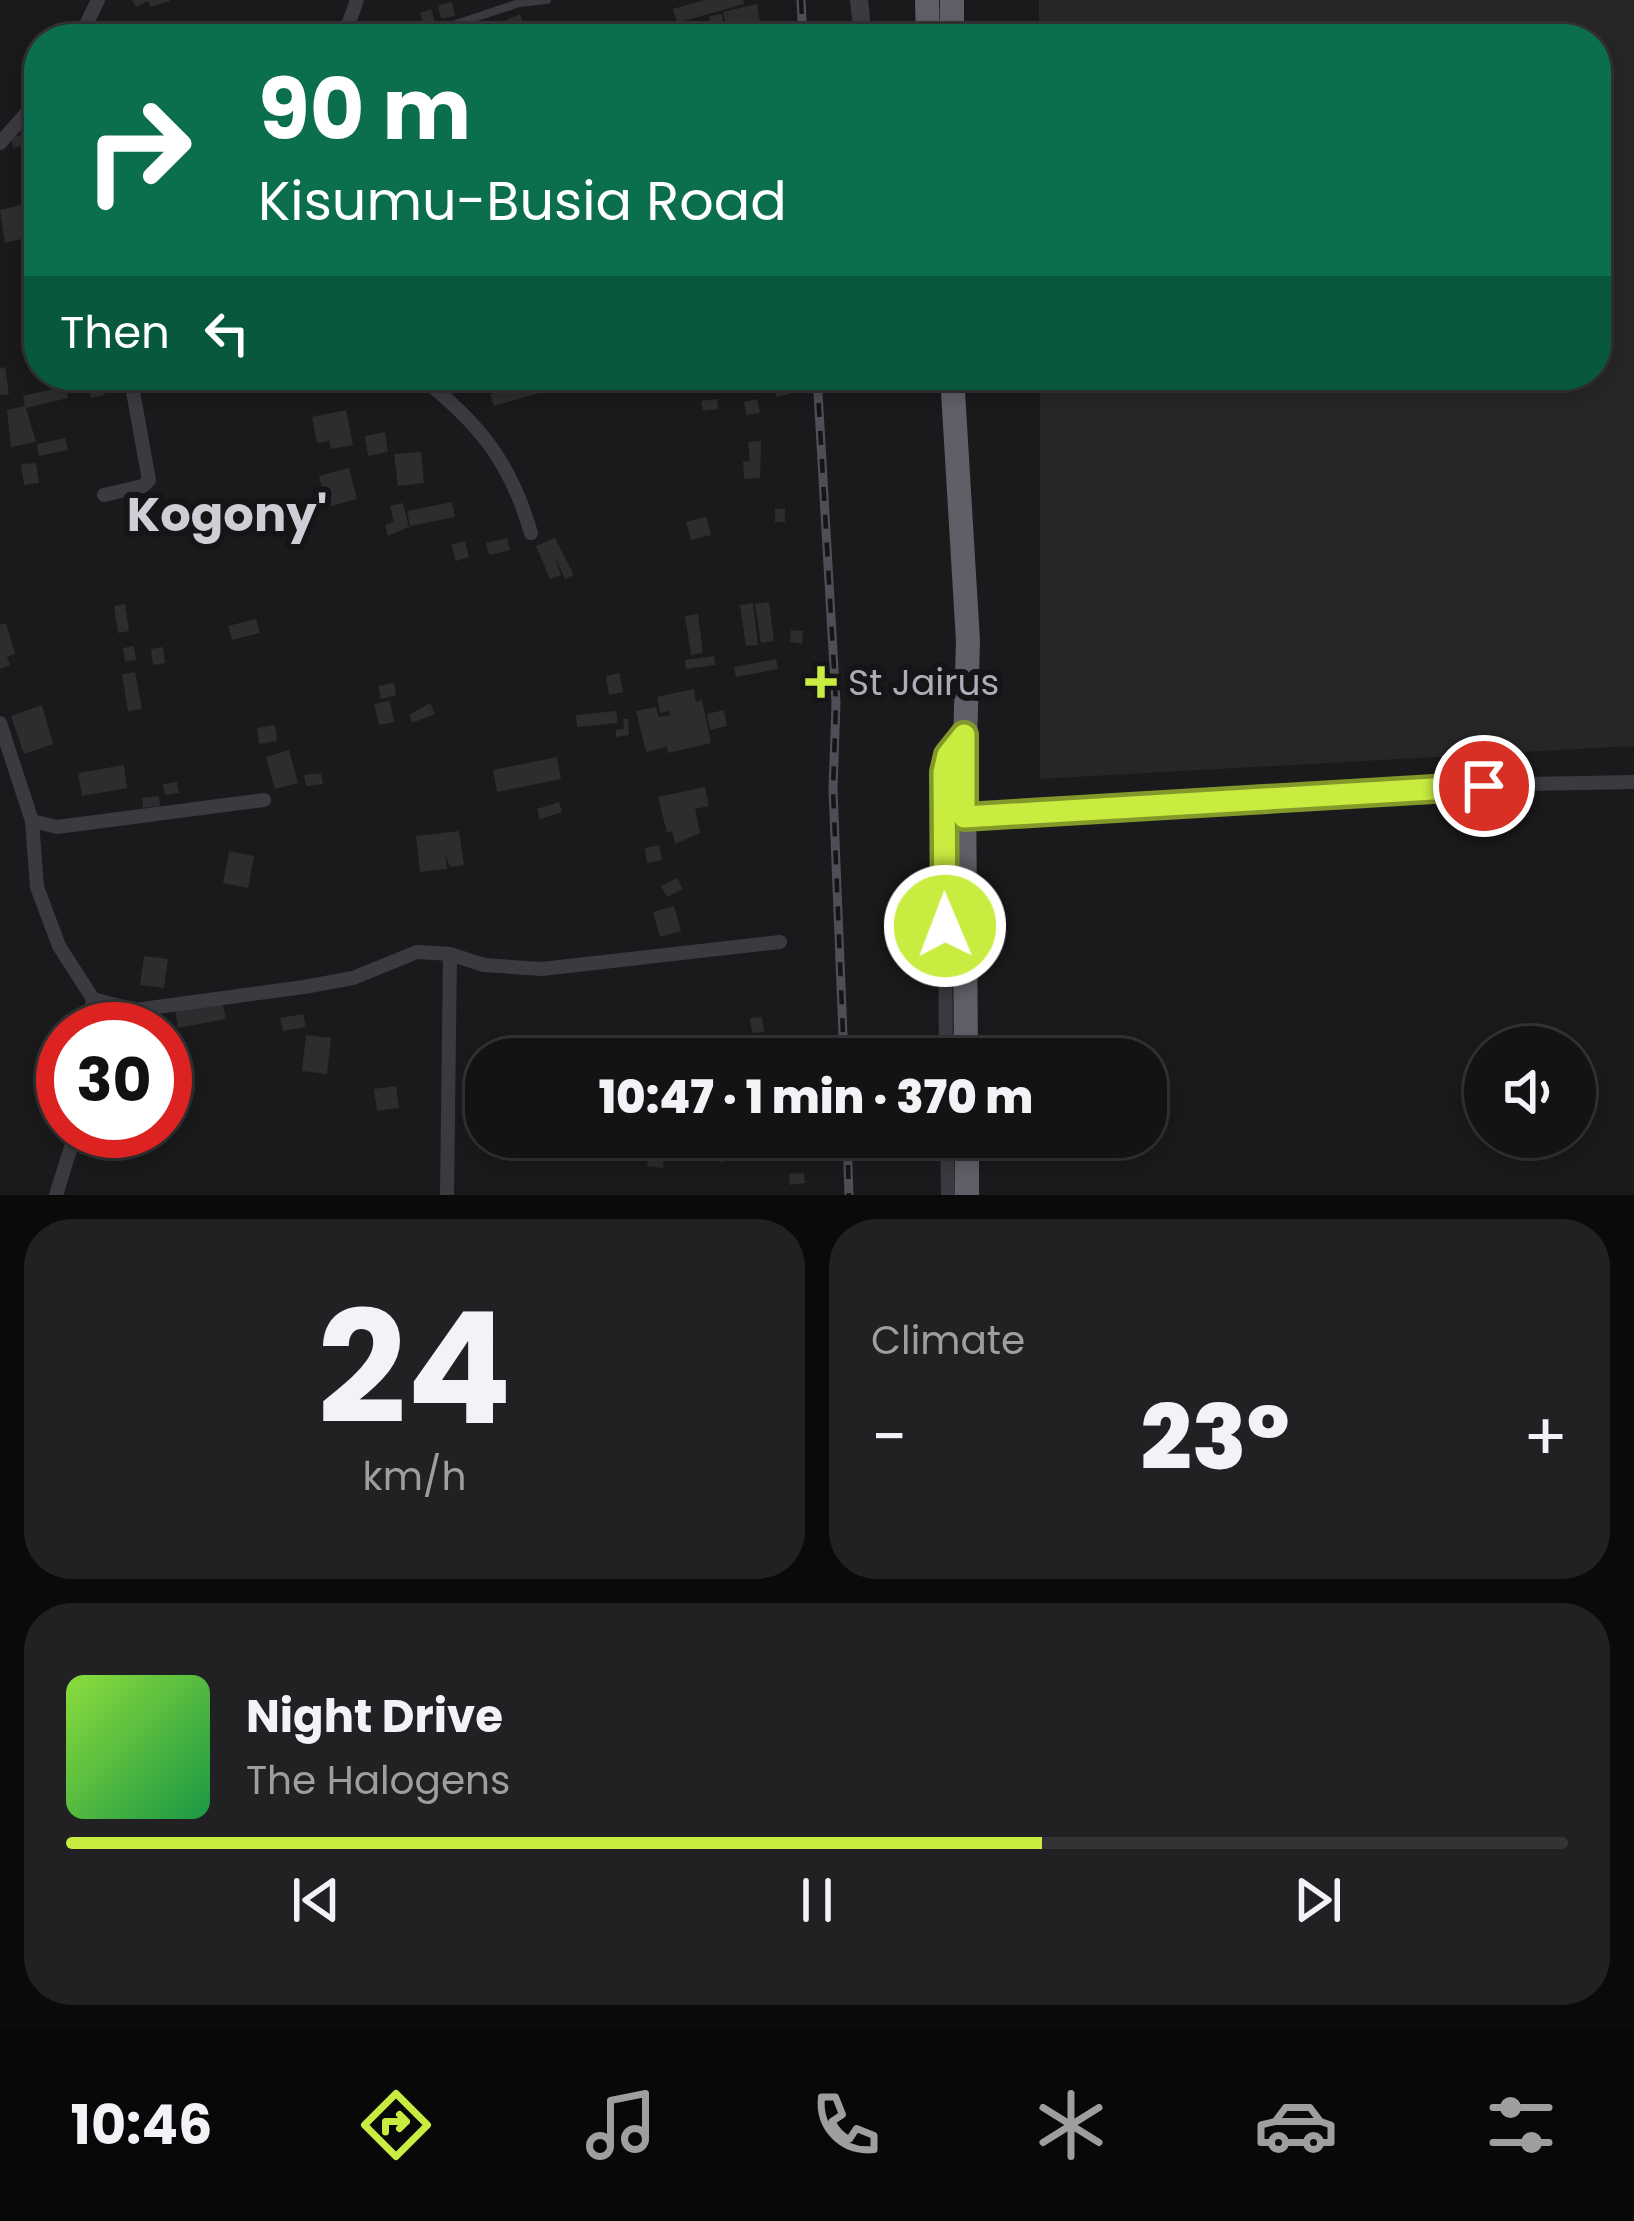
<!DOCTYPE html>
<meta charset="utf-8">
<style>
body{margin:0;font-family:Poppins,sans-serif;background:#212022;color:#f1f3f6;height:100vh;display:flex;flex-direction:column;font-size:45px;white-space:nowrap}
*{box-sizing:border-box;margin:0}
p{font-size:39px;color:#9d9ea0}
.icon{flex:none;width:66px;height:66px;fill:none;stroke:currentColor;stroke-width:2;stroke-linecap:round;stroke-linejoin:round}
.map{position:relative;height:1195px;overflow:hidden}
.sheet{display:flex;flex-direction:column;gap:24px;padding:24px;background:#0b0a0b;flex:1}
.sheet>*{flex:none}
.guide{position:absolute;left:24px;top:24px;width:1587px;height:366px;border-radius:48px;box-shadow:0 6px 18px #0003,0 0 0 3px #333234;background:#0b6e4f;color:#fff;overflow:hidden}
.controls{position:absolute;left:1464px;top:1026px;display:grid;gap:24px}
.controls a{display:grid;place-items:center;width:132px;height:132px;border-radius:50%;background:#141314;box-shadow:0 6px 18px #0003,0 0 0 3px #333234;font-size:60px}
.speed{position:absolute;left:36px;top:1002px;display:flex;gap:24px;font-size:60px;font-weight:700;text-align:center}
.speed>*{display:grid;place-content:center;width:156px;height:156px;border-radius:50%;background:#141314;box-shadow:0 6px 18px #0003,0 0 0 3px #333234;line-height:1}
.speed .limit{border:18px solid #d22;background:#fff;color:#111}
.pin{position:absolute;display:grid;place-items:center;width:102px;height:102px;color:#fff;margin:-51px;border:6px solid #fff;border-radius:50%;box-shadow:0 3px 12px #0007}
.me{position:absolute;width:132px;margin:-66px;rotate:359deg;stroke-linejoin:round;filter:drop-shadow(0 0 9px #0008)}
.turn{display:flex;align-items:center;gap:42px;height:252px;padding:0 36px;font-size:54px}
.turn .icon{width:156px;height:156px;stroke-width:2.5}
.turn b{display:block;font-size:84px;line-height:102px}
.then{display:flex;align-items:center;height:114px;padding:0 36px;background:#0003;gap:24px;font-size:45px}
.big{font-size:90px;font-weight:800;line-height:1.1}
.sheet .card{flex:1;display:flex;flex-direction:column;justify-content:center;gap:18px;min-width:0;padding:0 42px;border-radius:48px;background:#212022}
.sheet .dial{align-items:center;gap:0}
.dial b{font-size:156px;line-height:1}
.song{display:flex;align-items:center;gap:36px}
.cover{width:144px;height:144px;border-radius:18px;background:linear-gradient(135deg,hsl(90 70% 55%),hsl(140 70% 35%))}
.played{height:12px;border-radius:6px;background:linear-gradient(90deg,#c9ec40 65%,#333234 65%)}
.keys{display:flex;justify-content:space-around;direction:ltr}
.heat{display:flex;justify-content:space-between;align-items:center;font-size:66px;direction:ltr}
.sheet .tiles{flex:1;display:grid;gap:24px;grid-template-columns:1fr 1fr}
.card:last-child{grid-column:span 2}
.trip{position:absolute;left:465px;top:1038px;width:702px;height:120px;border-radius:48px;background:#141314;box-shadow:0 6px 18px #0003,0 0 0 3px #333234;font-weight:800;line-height:120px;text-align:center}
.tabs{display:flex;height:192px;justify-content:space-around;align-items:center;background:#080808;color:#9d9ea0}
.tabs .icon{width:84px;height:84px}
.tabs .selected{color:#c9ec40}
.tabs b{font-size:54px;color:#f1f3f6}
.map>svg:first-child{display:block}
.built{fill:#262528}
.building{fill:#2d2c2f}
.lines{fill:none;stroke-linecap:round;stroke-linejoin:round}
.service{stroke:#3c3a40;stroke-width:8}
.minor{stroke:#3c3a40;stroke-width:14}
.tertiary{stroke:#3c3a40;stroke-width:18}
.trunk{stroke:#615e68;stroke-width:24}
.rail-casing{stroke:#4f4d55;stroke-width:9}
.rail{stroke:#151416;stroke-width:4.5;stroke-dasharray:14;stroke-linecap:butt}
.route-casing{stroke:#83992a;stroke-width:30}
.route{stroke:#c9ec40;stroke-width:21}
.poi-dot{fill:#c9ec40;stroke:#151416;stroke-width:4.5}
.labels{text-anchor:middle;stroke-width:12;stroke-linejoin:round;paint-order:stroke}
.poi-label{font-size:36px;fill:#afacba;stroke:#151416;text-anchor:start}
.district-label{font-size:48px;font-weight:bold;fill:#cfcdd6;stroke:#151416}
</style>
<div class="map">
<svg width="1634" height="1195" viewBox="0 0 1634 1195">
<rect width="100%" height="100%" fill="#1a191b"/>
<path class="built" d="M 1039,0 L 1634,0 L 1634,746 L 1040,779 L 1040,375 L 1596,375 L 1596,39 L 1039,39 Z"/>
<path class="building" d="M 132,0 L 170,0 L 170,1 L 150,7 L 148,1 L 136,7 Z
M 704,0 L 743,0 L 744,4 L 677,23 L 673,9 Z
M 452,2 L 455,16 L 441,19 L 438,5 Z
M 757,4 L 762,33 L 732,39 L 693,39 L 690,25 L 703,22 L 704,31 L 736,25 L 726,25 L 723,12 Z
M 431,9 L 435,22 L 423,25 L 420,13 Z
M 520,14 L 525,27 L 497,39 L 463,39 Z
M 722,14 L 724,26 L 710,28 L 709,16 Z
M 39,130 L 39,141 L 13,148 L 11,138 Z
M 39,144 L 39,158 L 30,162 L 25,150 Z
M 25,204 L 33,236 L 5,243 L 0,210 Z
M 38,300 L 39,313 L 29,315 L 25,303 Z
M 5,367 L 9,394 L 0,395 L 0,368 Z
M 484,375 L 538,375 L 543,392 L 494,406 L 490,394 L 526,383 L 524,376 L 488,387 Z
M 684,375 L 700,375 L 701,385 L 686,387 Z
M 102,377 L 105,395 L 91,398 L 89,390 L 71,394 L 68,382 Z
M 785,377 L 789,394 L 776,397 L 773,379 Z
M 66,386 L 68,398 L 26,408 L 36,442 L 11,447 L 7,410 L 25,406 L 23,396 Z
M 717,399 L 718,409 L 703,411 L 701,401 Z
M 757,399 L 760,413 L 746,415 L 744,402 Z
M 346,410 L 353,445 L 331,449 L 329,441 L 317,443 L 312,417 Z
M 385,432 L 388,452 L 368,456 L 365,436 Z
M 65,438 L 68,450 L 39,456 L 37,444 Z
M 761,441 L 760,478 L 744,479 L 743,462 L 750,461 L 748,442 Z
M 421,452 L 424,483 L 398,486 L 394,454 Z
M 36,463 L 39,483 L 24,485 L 21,464 Z
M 349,468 L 357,499 L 327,507 L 319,476 Z
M 452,502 L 455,517 L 410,526 L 407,511 Z
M 403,503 L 409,527 L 388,536 L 385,525 L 394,522 L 390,506 Z
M 775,509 L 785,509 L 785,522 L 775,522 Z
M 706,517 L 711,535 L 691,540 L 686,522 Z
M 507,538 L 510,550 L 489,555 L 486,543 Z
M 555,538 L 574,575 L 565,579 L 554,555 L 561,575 L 550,579 L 536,546 Z
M 465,541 L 469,557 L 456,561 L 451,545 Z
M 769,602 L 774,641 L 761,643 L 755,604 Z
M 753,603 L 758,645 L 746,646 L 740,605 Z
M 125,604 L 129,631 L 118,633 L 114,606 Z
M 698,614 L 703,653 L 691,655 L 685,616 Z
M 256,619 L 260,633 L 232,640 L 228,626 Z
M 6,623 L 15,654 L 7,657 L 10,665 L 0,669 L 0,625 Z
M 791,630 L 803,631 L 802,644 L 790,642 Z
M 134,646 L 136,660 L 125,661 L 123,648 Z
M 163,647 L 165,663 L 153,665 L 151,649 Z
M 714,656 L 715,665 L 686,669 L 685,660 Z
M 776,659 L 778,669 L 736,677 L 734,667 Z
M 135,672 L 142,709 L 128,711 L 122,674 Z
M 619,673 L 623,692 L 609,695 L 606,676 Z
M 394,683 L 396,695 L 381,699 L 378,686 Z
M 694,689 L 696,702 L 702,700 L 711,743 L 668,753 L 667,747 L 646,752 L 636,711 L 656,707 L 659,717 L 670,715 L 669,711 L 660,713 L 657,697 Z
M 390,701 L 394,722 L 379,725 L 374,704 Z
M 430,703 L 435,714 L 412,723 L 409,715 Z
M 42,705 L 53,744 L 24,754 L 11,716 Z
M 724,710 L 727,726 L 710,730 L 707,714 Z
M 616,711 L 618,723 L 577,727 L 576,715 Z
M 623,719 L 628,719 L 629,735 L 616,737 L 616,730 L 624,729 Z
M 275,725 L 277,741 L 259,744 L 257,728 Z
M 289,750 L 298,783 L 275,789 L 266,757 Z
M 557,757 L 561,779 L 497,792 L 493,770 Z
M 124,765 L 127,788 L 82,796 L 78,773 Z
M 321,773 L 323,784 L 306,786 L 304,775 Z
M 177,782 L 179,793 L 165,795 L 163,784 Z
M 705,787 L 709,806 L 695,809 L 700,833 L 675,844 L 672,831 L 667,833 L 658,797 Z
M 159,796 L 160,806 L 143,808 L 142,798 Z
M 559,802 L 562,812 L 540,819 L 537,809 Z
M 459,831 L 464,865 L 450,867 L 445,853 L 447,869 L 420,872 L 416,836 Z
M 659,845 L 662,860 L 647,863 L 645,848 Z
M 229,851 L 254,856 L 248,888 L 223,883 Z
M 677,878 L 683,889 L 667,897 L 661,886 Z
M 674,906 L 681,931 L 660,937 L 653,912 Z
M 144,956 L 168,959 L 164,988 L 140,985 Z
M 222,1001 L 226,1019 L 178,1028 L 175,1010 Z
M 303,1014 L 306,1027 L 283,1031 L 280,1018 Z
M 762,1017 L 764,1032 L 752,1033 L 750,1018 Z
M 306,1035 L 331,1038 L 327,1074 L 302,1071 Z
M 192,1078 L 196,1091 L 169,1098 L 166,1084 Z
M 396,1086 L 399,1108 L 377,1111 L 374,1089 Z
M 133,1131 L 152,1131 L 135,1152 L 124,1143 Z
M 651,1137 L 667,1137 L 663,1168 L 647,1166 Z
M 713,1139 L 731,1142 L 728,1159 L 724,1158 L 723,1163 L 710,1157 Z
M 804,1173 L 805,1183 L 790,1185 L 789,1174 Z"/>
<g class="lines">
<path class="service" d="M 453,25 L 519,3 L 547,0"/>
<path class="minor" d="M 79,39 L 98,0
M 343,39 L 357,0
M 0,143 L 39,99
M 418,375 C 477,421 510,460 531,533
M 132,384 L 172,375
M 104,495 L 143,486 L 149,480 L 130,375
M 0,723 L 32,821 L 37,887 L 59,946 L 93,999 L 88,1029
M 964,817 L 1527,784 L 1634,782
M 32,821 L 57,827 L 264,800
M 93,999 L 135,1010 L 304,987 L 353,978 L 417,952 L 450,954 L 484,965 L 542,969 L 780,942
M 946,1059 L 944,772 L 948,755 L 961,739
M 947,1137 L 948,1195
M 56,1195 L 76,1131
M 447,1195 L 450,954"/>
<path class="tertiary" d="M 859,0 L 863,39"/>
<path class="trunk" d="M 927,0 L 928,39
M 952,0 L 952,39
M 952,375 L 968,641 L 964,777 L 966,1059
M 967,1137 L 967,1195"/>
<g class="rail-casing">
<path id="rail" d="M 801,0 L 803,39
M 817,375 L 836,703 L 833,790 L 844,1059
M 847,1137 L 849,1195"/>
</g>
<use href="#rail" class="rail"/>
</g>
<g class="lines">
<g class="route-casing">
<path id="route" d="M 945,926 L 944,772 L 948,755 L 964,735 L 964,817 L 1484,786"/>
</g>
<use href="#route" class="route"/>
</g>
<path class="poi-dot" d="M815 664h12v12h12v12h-12v12h-12v-12h-12v-12h12z"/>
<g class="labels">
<g class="poi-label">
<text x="848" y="695">St Jairus</text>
</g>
<g class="district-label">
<text x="227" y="531">Kogony'</text>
</g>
</g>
</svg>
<div class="controls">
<a><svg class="icon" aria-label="sound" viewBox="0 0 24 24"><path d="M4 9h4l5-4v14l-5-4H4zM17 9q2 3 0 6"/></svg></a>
</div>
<div class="speed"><div class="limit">30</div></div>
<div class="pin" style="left:1484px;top:786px;background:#d93025"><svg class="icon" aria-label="arrive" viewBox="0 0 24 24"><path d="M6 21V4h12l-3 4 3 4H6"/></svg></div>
<svg class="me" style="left:945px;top:926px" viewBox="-20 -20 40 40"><circle r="17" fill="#c9ec40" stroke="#fff" stroke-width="3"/><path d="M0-11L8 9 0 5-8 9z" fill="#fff"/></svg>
<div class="trip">10:47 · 1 min · 370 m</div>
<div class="guide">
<div class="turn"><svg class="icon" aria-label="right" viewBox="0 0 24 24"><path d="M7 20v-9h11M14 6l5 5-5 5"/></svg><div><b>90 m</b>Kisumu-Busia Road</div></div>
<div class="then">Then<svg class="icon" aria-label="left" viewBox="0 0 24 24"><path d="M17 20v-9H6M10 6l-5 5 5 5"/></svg></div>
</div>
</div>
<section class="sheet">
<div class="tiles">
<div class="card dial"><b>24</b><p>km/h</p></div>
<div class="card"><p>Climate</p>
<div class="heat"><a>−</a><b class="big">23°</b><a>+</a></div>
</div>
<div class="card">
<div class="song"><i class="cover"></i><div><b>Night Drive</b><p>The Halogens</p></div></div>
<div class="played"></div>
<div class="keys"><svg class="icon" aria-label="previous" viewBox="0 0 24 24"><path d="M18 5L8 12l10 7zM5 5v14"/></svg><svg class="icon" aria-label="pause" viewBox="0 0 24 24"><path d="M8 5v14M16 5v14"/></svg><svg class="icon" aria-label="next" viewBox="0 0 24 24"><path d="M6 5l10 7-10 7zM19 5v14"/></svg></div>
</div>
</div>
</section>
<nav class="tabs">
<b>10:46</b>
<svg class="icon selected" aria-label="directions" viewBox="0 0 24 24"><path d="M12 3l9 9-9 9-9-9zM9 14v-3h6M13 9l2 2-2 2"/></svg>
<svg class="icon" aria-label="music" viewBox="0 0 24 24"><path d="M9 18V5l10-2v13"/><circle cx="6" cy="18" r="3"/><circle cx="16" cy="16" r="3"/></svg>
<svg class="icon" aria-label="phone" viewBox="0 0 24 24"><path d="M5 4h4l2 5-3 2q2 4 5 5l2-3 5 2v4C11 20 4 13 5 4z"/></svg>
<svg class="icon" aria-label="climate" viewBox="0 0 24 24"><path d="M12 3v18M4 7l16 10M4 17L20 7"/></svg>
<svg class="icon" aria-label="car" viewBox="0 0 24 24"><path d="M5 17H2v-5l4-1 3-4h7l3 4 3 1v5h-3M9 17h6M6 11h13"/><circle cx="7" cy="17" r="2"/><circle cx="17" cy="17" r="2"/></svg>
<svg class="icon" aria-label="filters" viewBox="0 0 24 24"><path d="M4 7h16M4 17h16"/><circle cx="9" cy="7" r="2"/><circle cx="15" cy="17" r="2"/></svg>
</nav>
